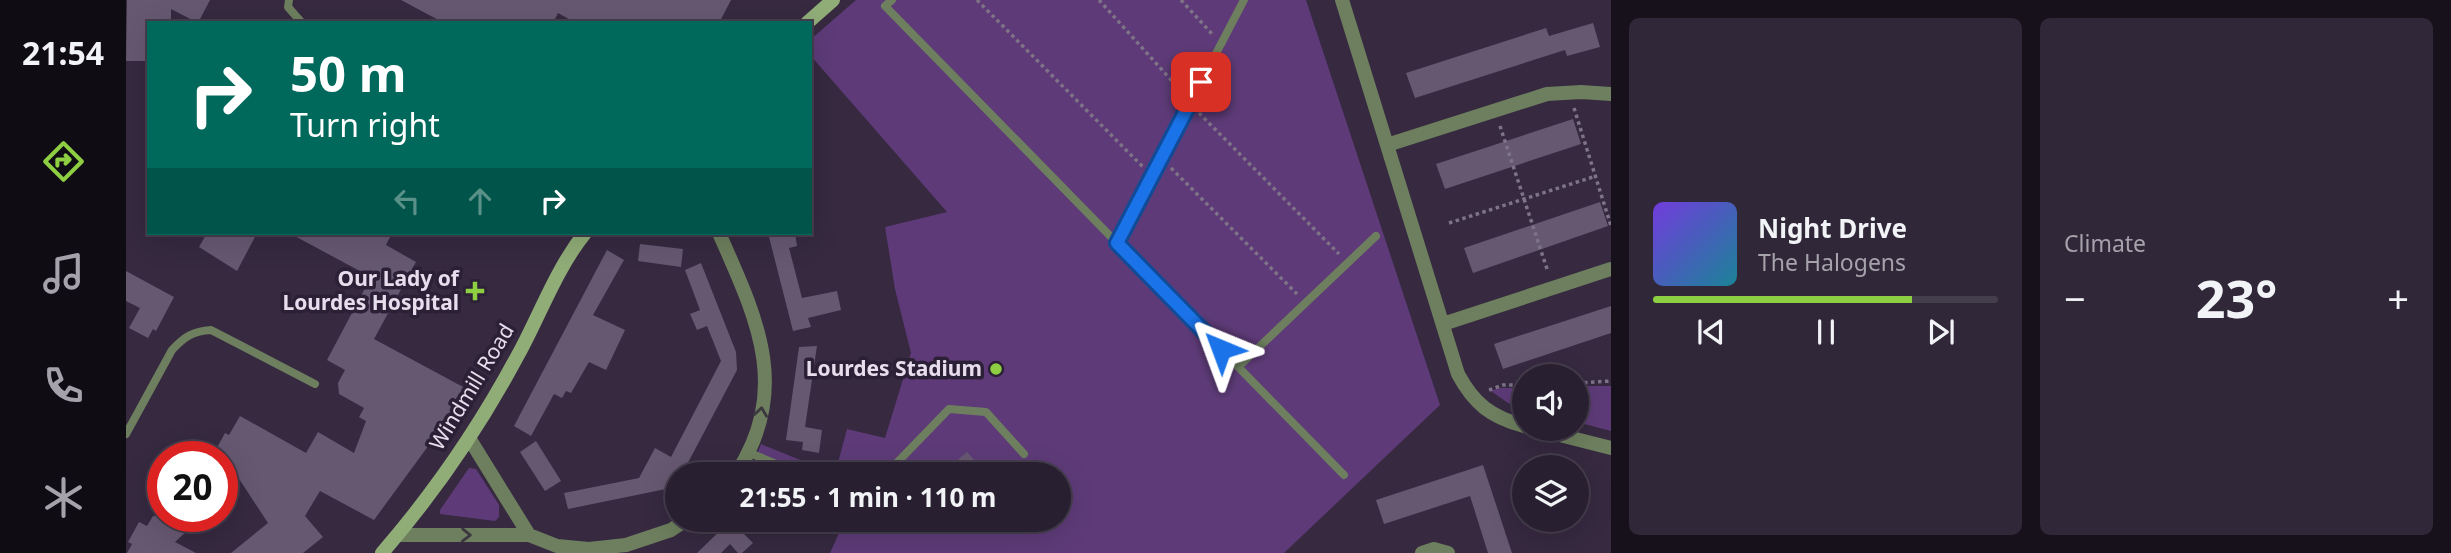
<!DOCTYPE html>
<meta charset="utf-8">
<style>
body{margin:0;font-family:"Noto Sans",sans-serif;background:#302738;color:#f1f3f6;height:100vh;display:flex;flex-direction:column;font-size:26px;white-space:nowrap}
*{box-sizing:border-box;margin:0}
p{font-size:23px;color:#a5a2ab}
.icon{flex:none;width:38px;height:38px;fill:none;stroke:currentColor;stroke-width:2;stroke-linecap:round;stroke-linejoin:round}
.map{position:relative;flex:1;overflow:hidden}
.drawer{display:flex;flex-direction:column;gap:18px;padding:18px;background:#16111a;width:840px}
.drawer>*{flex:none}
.hud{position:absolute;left:21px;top:21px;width:665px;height:214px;border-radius:0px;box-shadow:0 7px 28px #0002,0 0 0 2px #443d4c;background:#00695c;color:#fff;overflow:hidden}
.fabs{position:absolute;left:1386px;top:364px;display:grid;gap:14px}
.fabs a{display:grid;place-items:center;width:77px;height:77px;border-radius:50%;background:#281f30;box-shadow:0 7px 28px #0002,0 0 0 2px #443d4c;font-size:35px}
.speed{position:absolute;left:21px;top:441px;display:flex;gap:14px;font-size:35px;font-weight:700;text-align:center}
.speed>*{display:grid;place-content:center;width:91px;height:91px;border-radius:50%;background:#281f30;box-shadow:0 7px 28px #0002,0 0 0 2px #443d4c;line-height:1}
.speed .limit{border:10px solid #d22;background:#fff;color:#111}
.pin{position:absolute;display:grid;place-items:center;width:60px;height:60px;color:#fff;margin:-30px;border-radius:14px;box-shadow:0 4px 10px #0006}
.me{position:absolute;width:77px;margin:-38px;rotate:316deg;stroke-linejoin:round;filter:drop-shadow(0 0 5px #0008)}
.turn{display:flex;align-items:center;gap:24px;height:147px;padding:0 28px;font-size:32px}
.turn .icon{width:91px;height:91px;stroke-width:2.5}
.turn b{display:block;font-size:49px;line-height:60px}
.lanes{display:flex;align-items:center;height:66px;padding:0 28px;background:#0003;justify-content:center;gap:35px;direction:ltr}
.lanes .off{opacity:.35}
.big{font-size:52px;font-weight:700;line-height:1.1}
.drawer .widget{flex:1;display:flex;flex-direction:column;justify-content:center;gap:10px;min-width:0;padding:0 24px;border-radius:10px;background:#302738}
.song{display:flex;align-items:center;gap:21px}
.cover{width:84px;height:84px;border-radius:10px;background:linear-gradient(135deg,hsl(260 70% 55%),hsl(190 70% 35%))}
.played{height:7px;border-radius:4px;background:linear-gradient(90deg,#8ece43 75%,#443d4c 75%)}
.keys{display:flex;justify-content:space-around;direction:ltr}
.heat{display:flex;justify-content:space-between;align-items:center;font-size:38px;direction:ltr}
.drawer .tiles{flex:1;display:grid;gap:18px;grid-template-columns:repeat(2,1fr)}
.trip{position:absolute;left:539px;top:462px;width:406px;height:70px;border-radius:35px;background:#281f30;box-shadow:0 7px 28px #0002,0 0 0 2px #443d4c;font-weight:700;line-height:70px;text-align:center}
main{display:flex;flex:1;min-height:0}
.tab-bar{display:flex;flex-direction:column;width:126px;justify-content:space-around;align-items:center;background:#100c13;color:#a5a2ab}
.tab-bar .icon{width:49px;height:49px}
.tab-bar .selected{color:#8ece43}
.tab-bar b{font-size:32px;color:#f1f3f6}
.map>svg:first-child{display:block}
.green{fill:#5e3b78}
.building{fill:#665871}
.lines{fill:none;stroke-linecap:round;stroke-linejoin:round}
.path{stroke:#7e7387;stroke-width:3.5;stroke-dasharray:3.5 3.5;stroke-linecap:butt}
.lane{stroke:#6d7f5e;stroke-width:8}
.street{stroke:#6d7f5e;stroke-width:14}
.secondary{stroke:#90ac77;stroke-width:14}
.oneway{stroke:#3c3840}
.route-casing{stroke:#114b97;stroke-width:18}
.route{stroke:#1a73e8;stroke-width:12}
.poi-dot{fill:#8ece43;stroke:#2c2036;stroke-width:2.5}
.labels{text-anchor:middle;stroke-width:7;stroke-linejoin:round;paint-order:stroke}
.poi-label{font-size:21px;font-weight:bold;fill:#e6deed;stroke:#2c2036;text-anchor:end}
.street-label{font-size:21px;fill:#e6deed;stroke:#2c2036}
</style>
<main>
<nav class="tab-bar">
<b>21:54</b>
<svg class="icon selected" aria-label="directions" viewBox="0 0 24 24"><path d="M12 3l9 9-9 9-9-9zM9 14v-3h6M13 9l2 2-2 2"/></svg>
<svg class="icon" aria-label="music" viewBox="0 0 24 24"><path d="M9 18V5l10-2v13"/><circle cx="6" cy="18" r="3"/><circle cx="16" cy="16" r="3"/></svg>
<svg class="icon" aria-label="phone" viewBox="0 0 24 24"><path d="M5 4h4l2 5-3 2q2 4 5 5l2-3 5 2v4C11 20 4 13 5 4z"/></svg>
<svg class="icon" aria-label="climate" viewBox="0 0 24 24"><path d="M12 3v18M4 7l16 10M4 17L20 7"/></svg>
</nav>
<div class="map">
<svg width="1485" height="553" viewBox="0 0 1485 553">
<rect width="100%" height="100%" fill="#362940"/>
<path class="green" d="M 730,0 L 1180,0 L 1314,405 L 1158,553 L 704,553 L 719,520 L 933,520 L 933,474 L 633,474 L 624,471 L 635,444 L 709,474 L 721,429 L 759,438 L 785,353 L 769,289 L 759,227 L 821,212 L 684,55 L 684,40 Z
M 1451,386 L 1485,386 L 1485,431 L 1451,422 Z
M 1372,388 L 1398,388 L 1398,409 L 1382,403 L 1365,391 Z
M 343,468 L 350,469 L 373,505 L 373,517 L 369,521 L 314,514 L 314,510 Z"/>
<path class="building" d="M 1,0 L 84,0 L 72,23 L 45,9 L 45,23 L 23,23 L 23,61 L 0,61 Z
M 275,0 L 605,0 L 593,23 L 450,23 L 432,13 L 427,23 L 318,23 Z
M 1467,23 L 1474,47 L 1441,56 L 1439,50 L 1289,98 L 1280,73 L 1420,28 L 1423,36 Z
M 1447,119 L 1455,144 L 1319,189 L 1310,164 Z
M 1474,202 L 1482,226 L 1347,273 L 1338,248 Z
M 81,233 L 131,233 L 111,271 L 73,247 Z
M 163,233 L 266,233 L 260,245 L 290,262 L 248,339 L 339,388 L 322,419 L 248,520 L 194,491 L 179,516 L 197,537 L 177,553 L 105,553 L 142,523 L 104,465 L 96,470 L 96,457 L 87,455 L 99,433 L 103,435 L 114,416 L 180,453 L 192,432 L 228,453 L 240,421 L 233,417 L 238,408 L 213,394 L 212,383 L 219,370 L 201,360 L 245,277 Z
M 642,233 L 669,233 L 671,246 L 663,248 L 676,298 L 711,291 L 715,310 L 682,318 L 685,327 L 667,331 Z
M 514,244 L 557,249 L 555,267 L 512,261 Z
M 481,250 L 498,260 L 467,315 L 499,330 L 480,370 L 463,362 L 445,393 L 440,391 L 436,398 L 428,394 L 405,436 L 388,426 Z
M 575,263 L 610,352 L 611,370 L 556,474 L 551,474 L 551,481 L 540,489 L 442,509 L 438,493 L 513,478 L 529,448 L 545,457 L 595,361 L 581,326 L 571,330 L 564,314 L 574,310 L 559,270 Z
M 0,271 L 48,297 L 30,331 L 27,329 L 22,338 L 3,328 L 14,308 L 0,301 Z
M 1485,306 L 1485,333 L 1377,369 L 1368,344 Z
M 691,346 L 679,427 L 696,430 L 693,453 L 676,450 L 677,442 L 660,440 L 673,347 Z
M 410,441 L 435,481 L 419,491 L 394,452 Z
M 841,452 L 861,474 L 815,474 Z
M 1357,465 L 1386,553 L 1362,553 L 1344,496 L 1258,524 L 1250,500 Z
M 27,516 L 77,516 L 49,542 L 70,553 L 1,553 L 6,544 L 2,542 L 13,522 L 21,526 Z
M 605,520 L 629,520 L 616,532 L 627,543 L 616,553 L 612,553 L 604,544 L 595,553 L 571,553 Z"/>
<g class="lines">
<path class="path" d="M 851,0 L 1017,167
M 973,0 L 1056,92
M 1055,0 L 1087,35
M 1448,108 L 1485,226
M 1073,113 L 1213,254
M 1374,126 L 1422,272
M 1045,168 L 1171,294
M 1323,223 L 1470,176
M 1451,383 L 1485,381
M 1363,390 L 1377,385 L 1398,385"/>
<path class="lane" d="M 163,0 L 162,7 L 176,23
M 766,0 L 759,6 L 991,243 L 1118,0
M 991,243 L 1218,475
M 1112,367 L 1250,236
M 0,434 L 46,350 C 58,337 67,331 85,330 L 189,384
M 624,453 L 674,474
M 760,474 L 823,409 L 860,412 L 898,454"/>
<path class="street" d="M 1216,0 L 1332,374 C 1348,404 1365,417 1398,426
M 1261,145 L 1421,94 L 1455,92 L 1485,94
M 593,233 C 630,317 666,388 610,474
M 1317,324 L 1485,269
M 1410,429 L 1485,448
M 343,438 L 403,535
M 272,535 L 403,535 L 431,546 L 463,549 L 500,545 L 545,530 L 560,520
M 1296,553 L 1308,549 L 1322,553"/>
<path class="secondary" d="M 681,23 L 707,0
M 256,553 C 309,492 354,426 392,355 C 414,315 430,269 459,233"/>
</g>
<defs><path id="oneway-chevron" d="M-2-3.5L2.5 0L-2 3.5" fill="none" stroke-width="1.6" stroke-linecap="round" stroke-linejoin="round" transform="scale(1.75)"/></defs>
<g class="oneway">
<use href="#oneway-chevron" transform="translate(635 412) rotate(-82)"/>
<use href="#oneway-chevron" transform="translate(340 535) rotate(1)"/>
</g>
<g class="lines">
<g class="route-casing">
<path id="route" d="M 1075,82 L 991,243 L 1095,349"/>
</g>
<use href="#route" class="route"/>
</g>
<g class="poi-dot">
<path d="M345.5 280.5h7v7h7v7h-7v7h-7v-7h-7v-7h7z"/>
<circle cx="870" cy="369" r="7"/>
</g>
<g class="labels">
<g class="poi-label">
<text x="333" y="286">Our Lady of<tspan x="333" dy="24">Lourdes Hospital</tspan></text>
<text x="856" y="376">Lourdes Stadium</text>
</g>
<g class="street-label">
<text transform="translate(346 387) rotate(-59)" y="7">Windmill Road</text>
</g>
</g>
</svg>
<div class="fabs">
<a><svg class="icon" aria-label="sound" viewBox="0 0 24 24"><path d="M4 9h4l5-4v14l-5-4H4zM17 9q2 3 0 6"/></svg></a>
<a><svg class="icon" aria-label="layers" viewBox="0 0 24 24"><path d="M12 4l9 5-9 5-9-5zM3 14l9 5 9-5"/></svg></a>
</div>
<div class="speed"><div class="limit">20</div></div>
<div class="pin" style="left:1075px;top:82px;background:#d93025"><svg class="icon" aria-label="arrive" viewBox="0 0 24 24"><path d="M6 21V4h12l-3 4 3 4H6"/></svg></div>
<svg class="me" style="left:1095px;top:349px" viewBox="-20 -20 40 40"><path d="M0-17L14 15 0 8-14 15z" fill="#1a73e8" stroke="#fff" stroke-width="4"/></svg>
<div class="trip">21:55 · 1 min · 110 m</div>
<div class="hud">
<div class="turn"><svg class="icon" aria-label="right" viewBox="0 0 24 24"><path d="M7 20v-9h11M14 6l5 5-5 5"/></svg><div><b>50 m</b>Turn right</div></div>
<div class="lanes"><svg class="icon off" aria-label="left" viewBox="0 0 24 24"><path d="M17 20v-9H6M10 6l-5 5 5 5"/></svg><svg class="icon off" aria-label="ahead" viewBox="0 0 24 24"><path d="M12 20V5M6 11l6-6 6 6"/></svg><svg class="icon" aria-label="right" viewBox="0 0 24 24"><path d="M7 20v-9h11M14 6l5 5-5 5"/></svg></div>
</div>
</div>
<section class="drawer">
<div class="tiles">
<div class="widget">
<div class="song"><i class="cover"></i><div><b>Night Drive</b><p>The Halogens</p></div></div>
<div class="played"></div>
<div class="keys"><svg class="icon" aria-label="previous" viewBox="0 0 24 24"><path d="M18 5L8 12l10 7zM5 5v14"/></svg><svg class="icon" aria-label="pause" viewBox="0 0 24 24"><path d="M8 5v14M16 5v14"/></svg><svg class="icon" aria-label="next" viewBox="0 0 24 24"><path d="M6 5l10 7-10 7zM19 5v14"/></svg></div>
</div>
<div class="widget"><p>Climate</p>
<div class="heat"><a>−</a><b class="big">23°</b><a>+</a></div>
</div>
</div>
</section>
</main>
